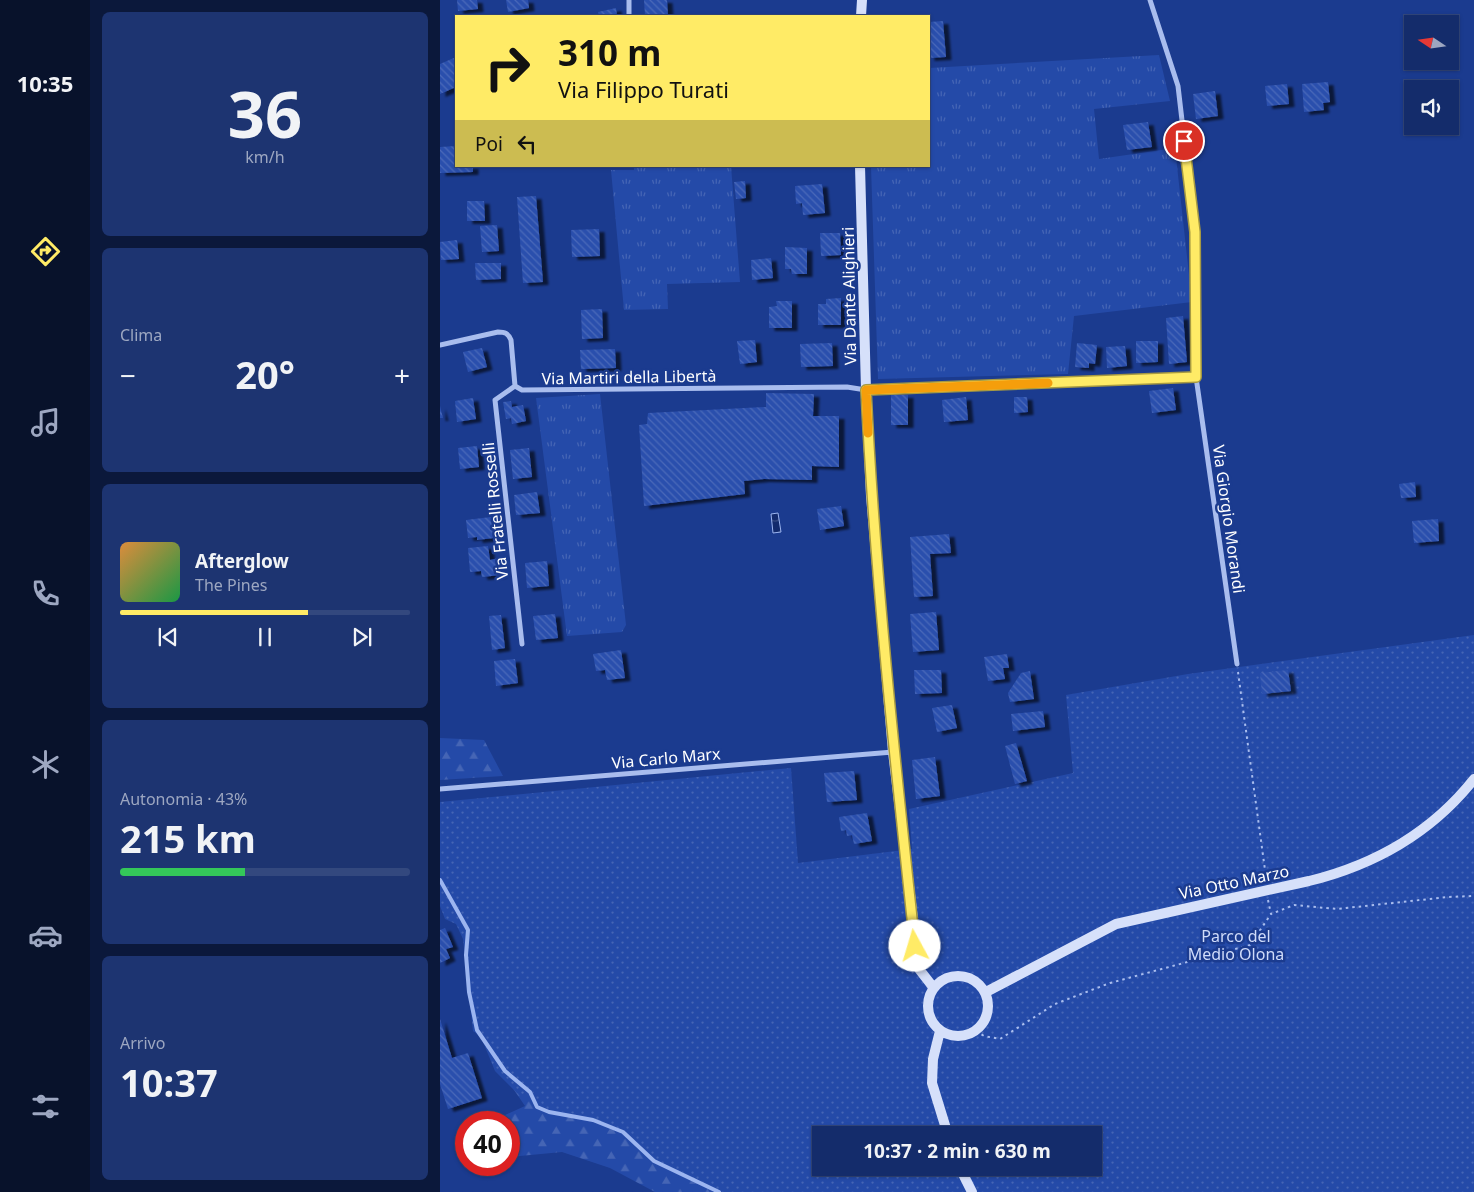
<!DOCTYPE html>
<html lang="it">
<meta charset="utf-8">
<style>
body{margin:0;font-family:"Noto Sans",sans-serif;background:#1d3471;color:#f1f3f6;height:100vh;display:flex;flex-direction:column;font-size:19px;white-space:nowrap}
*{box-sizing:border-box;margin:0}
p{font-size:16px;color:#9da7c1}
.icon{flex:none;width:28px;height:28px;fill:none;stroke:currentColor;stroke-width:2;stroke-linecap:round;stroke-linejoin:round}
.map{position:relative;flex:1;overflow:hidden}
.panel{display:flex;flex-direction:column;gap:12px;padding:12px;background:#0b183b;width:350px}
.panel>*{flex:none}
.hud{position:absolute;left:15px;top:15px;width:475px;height:152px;border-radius:0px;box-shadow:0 1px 4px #0004,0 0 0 1px #33487e;background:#ffeb66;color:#111;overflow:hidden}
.needle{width:32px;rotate:283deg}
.controls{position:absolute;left:964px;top:15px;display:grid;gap:10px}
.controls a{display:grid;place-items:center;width:55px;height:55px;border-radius:0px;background:#142c6b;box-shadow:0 1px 4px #0004,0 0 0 1px #33487e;font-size:25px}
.speed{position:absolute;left:15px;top:1111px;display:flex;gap:10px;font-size:25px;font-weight:700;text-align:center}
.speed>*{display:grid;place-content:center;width:65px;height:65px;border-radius:50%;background:#142c6b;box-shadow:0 1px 4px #0004,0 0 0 1px #33487e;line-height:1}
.speed .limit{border:8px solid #d22;background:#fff;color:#111}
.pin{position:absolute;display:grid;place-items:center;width:42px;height:42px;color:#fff;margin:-21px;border:2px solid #fff;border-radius:50%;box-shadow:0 1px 5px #0007}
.me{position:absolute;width:55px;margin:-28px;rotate:354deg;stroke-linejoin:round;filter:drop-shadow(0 0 4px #0008)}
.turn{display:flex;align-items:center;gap:18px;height:105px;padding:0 20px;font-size:22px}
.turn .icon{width:65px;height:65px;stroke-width:2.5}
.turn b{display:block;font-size:35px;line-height:42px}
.then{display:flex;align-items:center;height:48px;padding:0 20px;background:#0003;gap:10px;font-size:19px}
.big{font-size:38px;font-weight:700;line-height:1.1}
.panel .tile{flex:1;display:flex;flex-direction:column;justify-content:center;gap:8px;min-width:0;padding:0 18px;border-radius:8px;background:#1d3471}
.panel .dial{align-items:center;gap:0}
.dial b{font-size:65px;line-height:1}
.song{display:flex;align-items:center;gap:15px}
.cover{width:60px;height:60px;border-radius:8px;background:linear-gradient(135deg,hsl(30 70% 55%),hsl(140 70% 35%))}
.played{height:5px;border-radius:2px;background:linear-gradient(90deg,#ffeb66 65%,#33487e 65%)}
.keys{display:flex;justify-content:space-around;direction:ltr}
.heat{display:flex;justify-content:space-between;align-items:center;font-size:28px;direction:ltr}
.charge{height:8px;border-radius:4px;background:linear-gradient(90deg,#34c759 43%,#33487e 0)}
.trip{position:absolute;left:372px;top:1126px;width:290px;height:50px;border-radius:0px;background:#142c6b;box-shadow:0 1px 4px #0004,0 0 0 1px #33487e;font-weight:700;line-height:50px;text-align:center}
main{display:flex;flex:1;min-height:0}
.dock{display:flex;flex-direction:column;width:90px;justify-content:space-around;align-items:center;background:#08122b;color:#9da7c1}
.dock .icon{width:35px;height:35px}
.dock .selected{color:#ffeb66}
.dock b{font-size:22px;color:#f1f3f6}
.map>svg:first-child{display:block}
.grass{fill:url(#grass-tufts)}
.forest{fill:url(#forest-firs)}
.park{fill:url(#park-dots);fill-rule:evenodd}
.water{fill:url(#water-waves);stroke:#9cb5f0}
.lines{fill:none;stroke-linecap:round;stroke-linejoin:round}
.stream{stroke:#9cb5f0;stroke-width:4}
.building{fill:url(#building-back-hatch);filter:url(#shadow)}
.path{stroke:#a9bdee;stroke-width:2;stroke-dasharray:2.5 4;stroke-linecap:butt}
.street{stroke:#a9bdee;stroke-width:5}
.secondary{stroke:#d6e0fa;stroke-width:10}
.route-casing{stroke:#a69942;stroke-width:12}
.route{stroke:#ffeb66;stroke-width:9}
.slow{stroke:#f59e0b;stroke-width:9}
.labels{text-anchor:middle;stroke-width:5;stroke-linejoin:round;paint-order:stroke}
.street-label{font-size:16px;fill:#fff;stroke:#1b3b8f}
.park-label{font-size:16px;fill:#cfdbfa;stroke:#1b3b8f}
</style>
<main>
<nav class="dock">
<b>10:35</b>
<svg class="icon selected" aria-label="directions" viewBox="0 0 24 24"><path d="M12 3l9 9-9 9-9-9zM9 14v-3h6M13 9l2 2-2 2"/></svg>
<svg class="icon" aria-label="music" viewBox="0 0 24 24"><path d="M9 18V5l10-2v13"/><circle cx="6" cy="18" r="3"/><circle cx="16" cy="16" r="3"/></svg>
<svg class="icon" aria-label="phone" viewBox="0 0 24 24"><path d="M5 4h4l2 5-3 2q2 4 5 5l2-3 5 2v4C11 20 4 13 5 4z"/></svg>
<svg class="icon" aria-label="climate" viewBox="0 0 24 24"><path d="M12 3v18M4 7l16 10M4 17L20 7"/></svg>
<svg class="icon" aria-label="car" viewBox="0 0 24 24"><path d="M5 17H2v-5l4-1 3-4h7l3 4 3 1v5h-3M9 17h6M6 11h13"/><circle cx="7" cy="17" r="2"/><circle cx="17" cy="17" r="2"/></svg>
<svg class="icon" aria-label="filters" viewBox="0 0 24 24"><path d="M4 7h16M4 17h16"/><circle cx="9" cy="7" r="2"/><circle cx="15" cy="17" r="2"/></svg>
</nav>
<section class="panel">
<div class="tile dial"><b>36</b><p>km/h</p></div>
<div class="tile"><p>Clima</p>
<div class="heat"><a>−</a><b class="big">20°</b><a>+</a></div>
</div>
<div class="tile">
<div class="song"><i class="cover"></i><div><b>Afterglow</b><p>The Pines</p></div></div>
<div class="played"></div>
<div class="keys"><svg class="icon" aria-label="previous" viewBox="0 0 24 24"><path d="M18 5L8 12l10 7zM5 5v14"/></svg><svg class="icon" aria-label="pause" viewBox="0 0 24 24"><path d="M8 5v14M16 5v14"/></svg><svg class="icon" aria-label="next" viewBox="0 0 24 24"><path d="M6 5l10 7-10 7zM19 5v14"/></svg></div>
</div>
<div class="tile"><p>Autonomia · 43%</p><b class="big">215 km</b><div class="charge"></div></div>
<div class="tile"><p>Arrivo</p><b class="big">10:37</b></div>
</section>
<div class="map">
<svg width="1034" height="1192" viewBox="0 0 1034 1192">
<defs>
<pattern id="grass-tufts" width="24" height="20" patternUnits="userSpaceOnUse" patternTransform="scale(1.25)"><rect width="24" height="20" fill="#244aa8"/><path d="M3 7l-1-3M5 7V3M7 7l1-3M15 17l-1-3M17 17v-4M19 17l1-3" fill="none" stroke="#4565b5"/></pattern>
<pattern id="forest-firs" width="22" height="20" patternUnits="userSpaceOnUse" patternTransform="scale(1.25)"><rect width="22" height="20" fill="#244aa8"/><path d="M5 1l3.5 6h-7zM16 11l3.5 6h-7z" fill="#4565b5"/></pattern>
<pattern id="park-dots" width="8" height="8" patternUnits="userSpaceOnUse" patternTransform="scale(1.25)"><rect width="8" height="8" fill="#244aa8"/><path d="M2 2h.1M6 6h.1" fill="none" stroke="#4565b5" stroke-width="1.8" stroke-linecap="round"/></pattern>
<pattern id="water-waves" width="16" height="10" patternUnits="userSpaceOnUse" patternTransform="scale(1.25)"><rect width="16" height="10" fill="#122a6d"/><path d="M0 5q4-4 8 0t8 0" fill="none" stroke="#364a83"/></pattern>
<pattern id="building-back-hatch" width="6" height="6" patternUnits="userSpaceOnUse" patternTransform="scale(1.25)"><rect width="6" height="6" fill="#2a4fad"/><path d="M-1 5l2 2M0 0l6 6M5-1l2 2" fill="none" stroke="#4a69b9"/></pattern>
<filter id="shadow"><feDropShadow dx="5.5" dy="3" stdDeviation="1" flood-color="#0009"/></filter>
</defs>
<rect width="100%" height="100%" fill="#1b3b8f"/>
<path class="grass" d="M 719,55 L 730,101 L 654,109 L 659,159 L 735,148 L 752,302 L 634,316 L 628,374 L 438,379 L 431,166 L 489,166 L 489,68 Z
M 194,166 L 291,166 L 300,282 L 227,284 L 228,309 L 184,310 L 171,170 L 194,170 Z
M 160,394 L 186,625 L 182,632 L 127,636 L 96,398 Z"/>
<path class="forest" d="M 0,738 L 44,740 L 63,776 L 0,780 Z
M 68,1081 L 356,1192 L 215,1192 L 170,1168 L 122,1152 L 69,1157 L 69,1122 L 53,1122 L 52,1121 L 85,1106 Z"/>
<path class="park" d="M 1034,635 L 1034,1192 L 280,1192 L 253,1177 L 213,1159 L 205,1153 L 182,1130 L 176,1127 L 152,1117 L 101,1108 L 94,1103 L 91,1096 L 77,1093 L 55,1071 L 41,1037 L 33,1031 L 23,939 L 16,924 L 5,919 L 0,906 L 0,802 L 351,768 L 358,863 L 472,849 L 469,809 L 633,773 L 626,695 L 748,674 ZM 381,1135 L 654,1135 L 654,1168 L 381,1168 Z"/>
<path class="water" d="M 338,513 L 341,532 L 333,533 L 331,514 Z"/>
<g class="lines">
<path class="stream" d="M 0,880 L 28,930 L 26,955 L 29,992 L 37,1030 L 65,1071 L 90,1092 L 97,1107 L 109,1112 L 153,1120 L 183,1132 L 214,1161 L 279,1192"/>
</g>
<path class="building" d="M 17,0 L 37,0 L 38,9 L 18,11 Z
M 66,0 L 88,0 L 89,8 L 68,12 Z
M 204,0 L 227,0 L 228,16 L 205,16 Z
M 176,8 L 177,16 L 159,16 L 158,12 Z
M 503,21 L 506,57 L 489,58 L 489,22 Z
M 16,57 L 16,87 L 0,94 L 0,64 Z
M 888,82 L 890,102 L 883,103 L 884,110 L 864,112 L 862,84 Z
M 847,84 L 849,104 L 827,106 L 825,86 Z
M 775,91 L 778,116 L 756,119 L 753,94 Z
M 708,122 L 712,147 L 687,150 L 683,125 Z
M 16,146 L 16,166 L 33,166 L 33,172 L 0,173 L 0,147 Z
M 305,181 L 306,198 L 296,199 L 294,182 Z
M 382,184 L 385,213 L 363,215 L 362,203 L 356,204 L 355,186 Z
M 96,196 L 103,282 L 83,283 L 77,197 Z
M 27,201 L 44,201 L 45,221 L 27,221 Z
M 57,225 L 59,251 L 42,252 L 40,226 Z
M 159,229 L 160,256 L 132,257 L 131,230 Z
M 380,233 L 400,233 L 401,255 L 381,256 Z
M 17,240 L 19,259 L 1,260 L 0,242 Z
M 345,247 L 367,248 L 367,274 L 352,274 L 351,269 L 345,269 Z
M 331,258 L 333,278 L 312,280 L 311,260 Z
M 35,263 L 61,263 L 61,279 L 36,280 Z
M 401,298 L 401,325 L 378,325 L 378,304 L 386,304 L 386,299 Z
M 336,301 L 352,301 L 352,328 L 329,328 L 329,307 L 337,306 Z
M 162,309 L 163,338 L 142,339 L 141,310 Z
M 743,316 L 747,362 L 729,364 L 726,318 Z
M 315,340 L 317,362 L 300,364 L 297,341 Z
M 696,341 L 718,341 L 718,362 L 696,363 Z
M 392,343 L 393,366 L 361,367 L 360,344 Z
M 637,343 L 657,345 L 655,364 L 649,363 L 649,368 L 635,367 Z
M 685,346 L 687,366 L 667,368 L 666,347 Z
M 42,348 L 47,367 L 28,372 L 23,352 Z
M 175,349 L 176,368 L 141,369 L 140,350 Z
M 733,388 L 736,410 L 712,413 L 709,391 Z
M 326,393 L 374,394 L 373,416 L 399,416 L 399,467 L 372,466 L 372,480 L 324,479 L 304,481 L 305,494 L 204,506 L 199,425 L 207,424 L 208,413 L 326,407 Z
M 451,395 L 468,395 L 468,425 L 451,425 Z
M 526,397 L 528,420 L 504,422 L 502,400 Z
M 574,397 L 587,397 L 588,412 L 574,413 Z
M 33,398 L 36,419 L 17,422 L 15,401 Z
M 71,401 L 72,407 L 83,405 L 86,421 L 72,424 L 71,418 L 66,419 L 63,402 Z
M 0,406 L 3,418 L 0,418 Z
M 37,446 L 39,467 L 20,469 L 18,448 Z
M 89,448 L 92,477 L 73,479 L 70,450 Z
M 975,482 L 976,497 L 961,498 L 959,484 Z
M 97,492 L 100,513 L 76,515 L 74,495 Z
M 401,506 L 404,526 L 380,530 L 377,509 Z
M 51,517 L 54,538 L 37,540 L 37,537 L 28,538 L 26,520 Z
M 998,519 L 999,541 L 974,543 L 972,521 Z
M 509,534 L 511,553 L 490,554 L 493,596 L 474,597 L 470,537 Z
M 48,546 L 50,560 L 59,558 L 61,575 L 42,577 L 41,571 L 30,572 L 28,548 Z
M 107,561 L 109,586 L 87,588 L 85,563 Z
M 496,612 L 499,650 L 473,652 L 470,614 Z
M 115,614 L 118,638 L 96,640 L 93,616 Z
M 61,615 L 65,648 L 52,650 L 49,616 Z
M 181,650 L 185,678 L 167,680 L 165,670 L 156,671 L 153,654 Z
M 567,654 L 569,668 L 563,668 L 565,679 L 548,681 L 544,657 Z
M 75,659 L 78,683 L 56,686 L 54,661 Z
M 474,670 L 501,670 L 502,693 L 475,694 Z
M 848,670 L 851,691 L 822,694 L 820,673 Z
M 590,671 L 594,699 L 570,702 L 568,693 L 581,673 Z
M 512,705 L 517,728 L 497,732 L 492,708 Z
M 603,711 L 605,727 L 573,731 L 571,714 Z
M 576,743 L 587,781 L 575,784 L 565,746 Z
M 495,757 L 500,796 L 476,799 L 472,760 Z
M 414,771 L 417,800 L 387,802 L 384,773 Z
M 427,813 L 432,841 L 414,844 L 412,835 L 407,836 L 406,830 L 401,831 L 399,817 Z
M 5,928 L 13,947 L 6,949 L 10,958 L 0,963 L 0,930 Z
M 0,1019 L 12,1058 L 28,1053 L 42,1098 L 8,1109 L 0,1084 Z"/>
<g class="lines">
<path class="path" d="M 798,672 L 825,870
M 828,900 L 831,914 L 854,905 L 897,909 L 1008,897 L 1034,896
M 536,1031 L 544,1036 L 560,1039 L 615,1004 L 670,983 L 810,945 L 831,914"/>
<path class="street" d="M 710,0 L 738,86 L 755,232 L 756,377 L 797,664
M 189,16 L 189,0
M 0,345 L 58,332 C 65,332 68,333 71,340 L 75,386 L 82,390 L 407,387 L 426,390 L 756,377
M 75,386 L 55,400 L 82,644
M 0,789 L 453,752"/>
<path class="secondary" d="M 421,16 L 422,0
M 420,166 L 426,390 L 431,496 L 453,752 L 479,969 L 493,987
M488 1006a30 30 0 1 1 60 0a30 30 0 1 1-60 0Z
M 546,992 L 676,924 L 869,881 C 934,865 992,832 1034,779
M 500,1031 L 493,1059 L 492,1083 L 508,1135
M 520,1168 L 532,1192"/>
</g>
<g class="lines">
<g class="route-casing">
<path id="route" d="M 475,946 C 455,761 435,576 426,390 L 756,377 L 755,232 L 744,141"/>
</g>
<use href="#route" class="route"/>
<path class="slow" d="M 428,433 L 426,390 L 608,383"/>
</g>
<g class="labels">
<g class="street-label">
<text transform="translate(409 296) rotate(-91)" y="6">Via Dante Alighieri</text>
<text transform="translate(189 377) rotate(-1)" y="6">Via Martiri della Libertà</text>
<text transform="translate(55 511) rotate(-96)" y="6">Via Fratelli Rosselli</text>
<text transform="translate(789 519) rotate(82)" y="6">Via Giorgio Morandi</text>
<text transform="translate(226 758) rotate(-5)" y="6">Via Carlo Marx</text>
<text transform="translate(794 882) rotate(-12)" y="6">Via Otto Marzo</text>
</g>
<g class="park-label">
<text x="796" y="942">Parco del<tspan x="796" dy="18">Medio Olona</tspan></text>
</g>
</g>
</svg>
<div class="controls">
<a><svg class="needle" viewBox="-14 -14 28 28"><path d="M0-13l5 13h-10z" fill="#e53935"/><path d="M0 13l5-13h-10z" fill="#9da7c1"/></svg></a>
<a><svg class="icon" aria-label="sound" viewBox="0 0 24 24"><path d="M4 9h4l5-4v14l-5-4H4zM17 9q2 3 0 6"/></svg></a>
</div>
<div class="speed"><div class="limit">40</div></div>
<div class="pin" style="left:744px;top:141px;background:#d93025"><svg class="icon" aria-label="arrive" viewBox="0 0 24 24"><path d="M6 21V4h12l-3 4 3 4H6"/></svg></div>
<svg class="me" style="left:475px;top:946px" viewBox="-20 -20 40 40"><circle r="19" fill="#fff"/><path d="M0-13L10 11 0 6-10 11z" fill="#ffeb66"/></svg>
<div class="trip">10:37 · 2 min · 630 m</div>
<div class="hud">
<div class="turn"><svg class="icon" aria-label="right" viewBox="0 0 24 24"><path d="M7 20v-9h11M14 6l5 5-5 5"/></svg><div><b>310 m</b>Via Filippo Turati</div></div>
<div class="then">Poi<svg class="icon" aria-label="left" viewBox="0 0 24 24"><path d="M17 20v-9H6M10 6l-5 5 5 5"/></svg></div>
</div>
</div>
</main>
